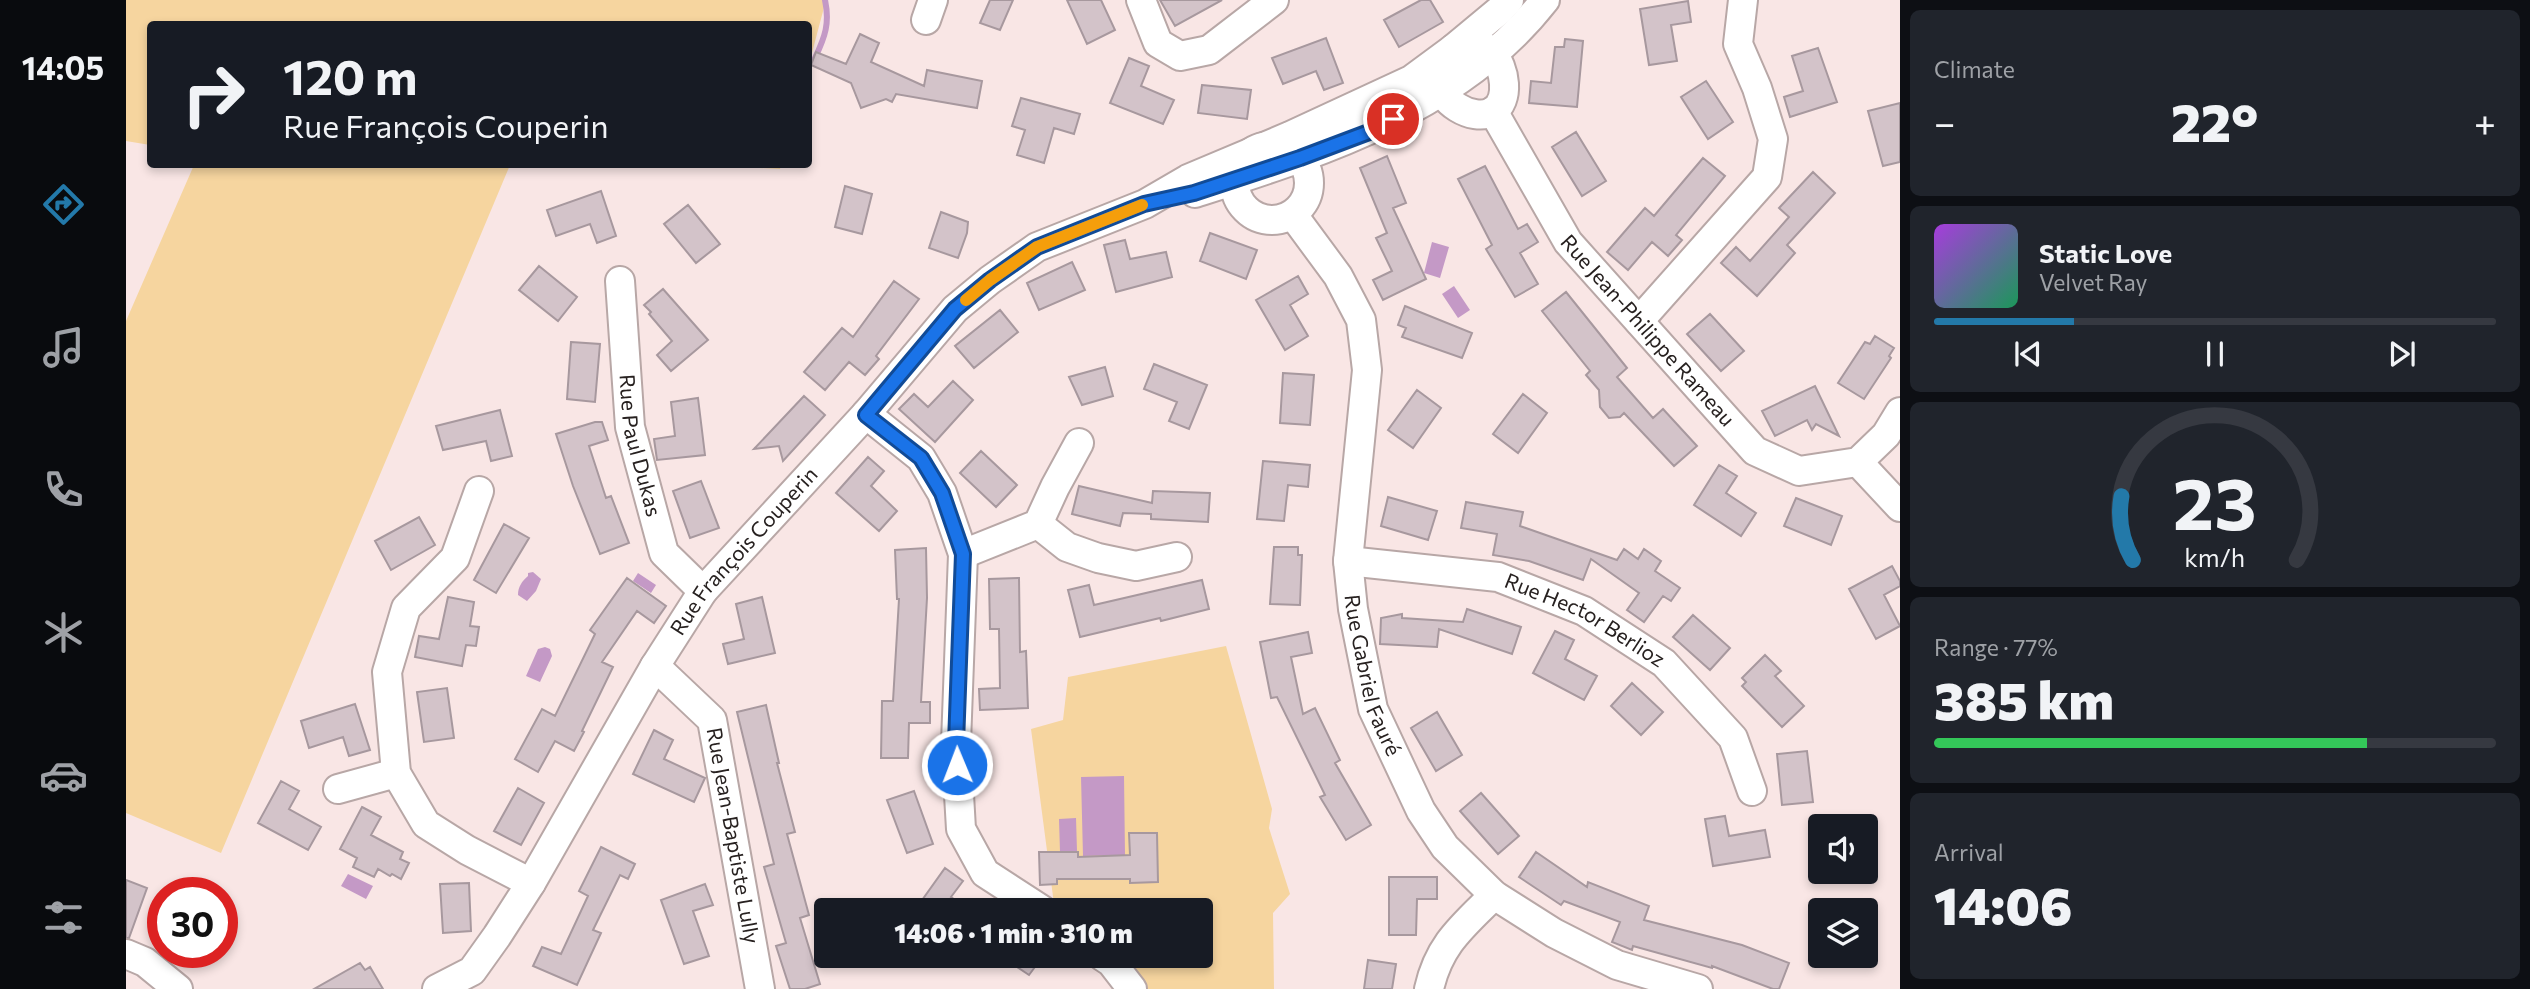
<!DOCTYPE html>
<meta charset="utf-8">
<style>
body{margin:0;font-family:Commissioner,sans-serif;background:#20242c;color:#f1f3f6;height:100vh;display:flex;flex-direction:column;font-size:26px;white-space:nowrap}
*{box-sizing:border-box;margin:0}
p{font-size:23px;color:#9ea1a6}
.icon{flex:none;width:38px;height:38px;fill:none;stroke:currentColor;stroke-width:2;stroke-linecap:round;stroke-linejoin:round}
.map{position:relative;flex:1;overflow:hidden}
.details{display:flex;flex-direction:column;gap:10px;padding:10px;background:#0d0f14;width:630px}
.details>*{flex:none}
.hud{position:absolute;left:21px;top:21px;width:665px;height:147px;border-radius:7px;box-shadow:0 4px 10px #0003;background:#171b24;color:#f1f3f6;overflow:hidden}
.buttons{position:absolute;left:1682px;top:814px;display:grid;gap:14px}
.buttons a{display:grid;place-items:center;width:70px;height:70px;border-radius:7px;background:#171b24;box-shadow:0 4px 10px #0003;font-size:35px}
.speed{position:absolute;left:21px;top:877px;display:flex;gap:14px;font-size:35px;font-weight:700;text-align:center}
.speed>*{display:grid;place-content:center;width:91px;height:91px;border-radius:50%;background:#171b24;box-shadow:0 4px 10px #0003;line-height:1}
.speed .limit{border:10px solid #d22;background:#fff;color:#111}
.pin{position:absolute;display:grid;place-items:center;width:60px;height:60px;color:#fff;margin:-30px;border:4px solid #fff;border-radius:50%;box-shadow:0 2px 7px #0007}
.me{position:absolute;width:77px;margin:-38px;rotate:359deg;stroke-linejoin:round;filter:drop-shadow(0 0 5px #0008)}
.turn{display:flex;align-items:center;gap:24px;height:147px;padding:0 21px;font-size:32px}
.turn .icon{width:91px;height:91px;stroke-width:2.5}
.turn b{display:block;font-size:49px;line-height:60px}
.big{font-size:52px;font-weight:800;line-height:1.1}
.details .tile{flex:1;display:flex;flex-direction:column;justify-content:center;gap:10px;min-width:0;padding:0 24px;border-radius:10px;background:#20242c}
.details .dial{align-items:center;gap:0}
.dial svg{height:182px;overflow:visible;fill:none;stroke:#363941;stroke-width:7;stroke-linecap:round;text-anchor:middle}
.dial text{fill:#f1f3f6;stroke:none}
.song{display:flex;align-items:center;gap:21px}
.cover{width:84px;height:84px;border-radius:10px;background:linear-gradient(135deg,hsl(280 70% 55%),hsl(150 70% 35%))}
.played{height:7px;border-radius:4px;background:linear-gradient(90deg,#2379a9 25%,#363941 25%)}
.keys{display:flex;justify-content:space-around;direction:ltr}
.heat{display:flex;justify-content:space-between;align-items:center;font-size:38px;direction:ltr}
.charge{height:10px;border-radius:5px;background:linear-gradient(90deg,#34c759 77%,#363941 0)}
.trip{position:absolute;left:688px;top:898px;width:399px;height:70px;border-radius:7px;background:#171b24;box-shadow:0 4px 10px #0003;font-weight:800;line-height:70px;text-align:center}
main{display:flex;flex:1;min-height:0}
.tabs{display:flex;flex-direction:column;width:126px;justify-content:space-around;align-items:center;background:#090b0e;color:#9ea1a6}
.tabs .icon{width:49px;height:49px}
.tabs .current{color:#2379a9}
.tabs b{font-size:32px;color:#f1f3f6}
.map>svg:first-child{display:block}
.green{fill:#f6d59f}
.water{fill:#c499c6}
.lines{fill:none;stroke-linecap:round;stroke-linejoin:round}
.stream{stroke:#c499c6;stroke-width:6}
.building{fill:#d3c3c9;stroke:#a7989e;stroke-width:2}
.minor-casing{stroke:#b8a7a6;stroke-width:32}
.minor{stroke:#fff;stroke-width:28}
.route-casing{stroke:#114b97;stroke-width:18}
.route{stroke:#1a73e8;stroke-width:12}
.slow{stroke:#f59e0b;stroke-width:12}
.labels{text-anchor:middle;stroke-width:6;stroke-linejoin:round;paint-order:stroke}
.street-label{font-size:21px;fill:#272120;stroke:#fff}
</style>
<main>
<nav class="tabs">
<b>14:05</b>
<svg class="icon current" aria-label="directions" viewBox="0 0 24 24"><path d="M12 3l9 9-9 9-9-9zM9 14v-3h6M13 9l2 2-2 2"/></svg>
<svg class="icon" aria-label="music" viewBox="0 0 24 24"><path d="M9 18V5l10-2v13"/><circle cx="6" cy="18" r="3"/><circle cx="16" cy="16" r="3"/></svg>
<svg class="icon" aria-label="phone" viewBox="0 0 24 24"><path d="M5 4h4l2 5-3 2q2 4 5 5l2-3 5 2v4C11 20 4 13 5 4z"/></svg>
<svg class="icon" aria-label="climate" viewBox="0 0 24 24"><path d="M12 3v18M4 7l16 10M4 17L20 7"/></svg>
<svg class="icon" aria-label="car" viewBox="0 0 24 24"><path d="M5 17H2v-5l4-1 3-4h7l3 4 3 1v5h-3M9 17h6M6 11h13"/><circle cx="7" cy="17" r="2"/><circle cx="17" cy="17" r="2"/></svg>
<svg class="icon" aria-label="filters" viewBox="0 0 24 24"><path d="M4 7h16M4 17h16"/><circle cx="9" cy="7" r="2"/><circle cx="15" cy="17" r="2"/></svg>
</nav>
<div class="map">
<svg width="1774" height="989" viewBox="0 0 1774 989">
<rect width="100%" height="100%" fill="#f9e6e5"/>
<path class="green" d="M 0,0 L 700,0 L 683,64 L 682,24 L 24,24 L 24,145 L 0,141 Z
M 68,165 L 384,165 L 95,853 L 0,813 L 0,321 Z
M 573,165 L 655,165 L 654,169 Z
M 1100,646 L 1146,809 L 1143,828 L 1164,894 L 1147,913 L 1148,989 L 1017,989 L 990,956 L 1074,956 L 1074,910 L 937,910 L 928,904 L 905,729 L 937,720 L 942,677 Z"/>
<path class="water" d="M 1306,242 L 1323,247 L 1314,278 L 1298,273 Z
M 1328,286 L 1344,310 L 1332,318 L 1316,294 Z
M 407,572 L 415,579 L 410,591 L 401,601 L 392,595 C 392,587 396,581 402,576 L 402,573 Z
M 512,573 L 530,585 L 525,593 L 507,581 Z
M 419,647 L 424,649 L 426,656 L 414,682 L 400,676 L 412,649 Z
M 998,776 L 999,855 L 957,856 L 955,777 Z
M 950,818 L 951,851 L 934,852 L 933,819 Z
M 222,874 L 247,886 L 240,899 L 215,886 Z"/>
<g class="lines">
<path class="stream" d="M 689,58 C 699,37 704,23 699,0"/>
</g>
<path class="building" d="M 864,0 L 887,0 L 874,30 L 854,23 Z
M 941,0 L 975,0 L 989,30 L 961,44 Z
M 1034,0 L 1096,0 L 1049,26 Z
M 1295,0 L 1304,0 L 1317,22 L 1273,47 L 1258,20 Z
M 1562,1 L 1565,22 L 1545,25 L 1551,61 L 1523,65 L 1514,9 Z
M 734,34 L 753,43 L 745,62 L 798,86 L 801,70 L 856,81 L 851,108 L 770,94 L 766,102 L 760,99 L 735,108 L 725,83 L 685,65 L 690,52 L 720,64 Z
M 1200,38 L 1217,83 L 1198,90 L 1190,71 L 1157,84 L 1146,58 Z
M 1439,39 L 1457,41 L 1451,107 L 1403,103 L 1405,81 L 1425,83 L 1429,47 L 1438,47 Z
M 1692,48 L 1711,102 L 1664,117 L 1658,97 L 1677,91 L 1666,56 Z
M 1003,58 L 1023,66 L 1015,86 L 1048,100 L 1037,124 L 984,103 Z
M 1580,81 L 1607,122 L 1582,139 L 1555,97 Z
M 1076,85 L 1125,90 L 1121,119 L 1072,113 Z
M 895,98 L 954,114 L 948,134 L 928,128 L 918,163 L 891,155 L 899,130 L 886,126 Z
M 1774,103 L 1774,162 L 1757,166 L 1742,111 Z
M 1450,132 L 1480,181 L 1456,196 L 1426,147 Z
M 1261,156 L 1280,203 L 1267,208 L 1300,279 L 1257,300 L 1247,280 L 1266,271 L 1250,238 L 1261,233 L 1234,168 Z
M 1577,158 L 1599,176 L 1550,235 L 1556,240 L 1542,256 L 1526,242 L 1502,270 L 1481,252 L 1519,208 L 1528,216 Z
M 1359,166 L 1392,229 L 1401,224 L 1412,242 L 1394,253 L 1412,284 L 1389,297 L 1360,249 L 1366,245 L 1332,179 Z
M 1687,172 L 1709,193 L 1661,245 L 1669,253 L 1631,296 L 1595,263 L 1610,247 L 1624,261 L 1663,217 L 1653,208 Z
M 719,186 L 746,194 L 736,234 L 709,227 Z
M 475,191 L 490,236 L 471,243 L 464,224 L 430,236 L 421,210 Z
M 562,205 L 594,244 L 570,263 L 538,224 Z
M 815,212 L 842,222 L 841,233 L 832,258 L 803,248 Z
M 1084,233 L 1131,250 L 1120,279 L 1074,261 Z
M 999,240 L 1004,259 L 1040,252 L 1046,277 L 990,292 L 978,245 Z
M 946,262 L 959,290 L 913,310 L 901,283 Z
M 413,266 L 451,297 L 432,321 L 393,290 Z
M 1172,276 L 1182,294 L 1164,305 L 1182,336 L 1159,350 L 1130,300 Z
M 768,281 L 793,299 L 750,356 L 753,359 L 739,375 L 723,362 L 699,390 L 678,372 L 716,328 L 727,337 Z
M 537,289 L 582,340 L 545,371 L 531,355 L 546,341 L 523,314 L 525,312 L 518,305 Z
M 1440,292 L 1501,368 L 1491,377 L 1527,418 L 1537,409 L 1571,446 L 1548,466 L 1498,413 L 1494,417 L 1483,418 L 1474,407 L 1473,390 L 1460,375 L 1464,371 L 1416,311 Z
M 1279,306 L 1346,333 L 1336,358 L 1276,337 L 1280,328 L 1272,325 Z
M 874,310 L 892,332 L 848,368 L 829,346 Z
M 1584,314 L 1618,351 L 1595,371 L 1561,334 Z
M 1749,336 L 1768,348 L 1763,356 L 1765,358 L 1738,399 L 1712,383 L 1739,342 L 1744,344 Z
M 445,342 L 474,344 L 469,402 L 441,399 Z
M 1028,364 L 1081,385 L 1063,429 L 1043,421 L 1051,402 L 1018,389 Z
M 979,367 L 987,396 L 956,405 L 943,377 Z
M 1157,373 L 1188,375 L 1184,425 L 1154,423 Z
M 827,381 L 847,400 L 809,442 L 773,409 L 788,394 L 802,407 Z
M 1689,386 L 1713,436 L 1690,424 L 1686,430 L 1681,420 L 1649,436 L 1636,411 Z
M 1291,390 L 1315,408 L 1287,448 L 1262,430 Z
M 1397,394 L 1421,413 L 1392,453 L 1367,434 Z
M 678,396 L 699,415 L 657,461 L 653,446 L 628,449 Z
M 572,398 L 579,455 L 531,460 L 528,439 L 549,436 L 545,402 Z
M 374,410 L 386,456 L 365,461 L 360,441 L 317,450 L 310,426 Z
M 469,422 L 476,422 L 482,440 L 463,446 L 480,498 L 485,496 L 503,543 L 474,554 L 447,486 L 430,434 Z
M 855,451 L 891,485 L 870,507 L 834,473 Z
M 742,457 L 758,471 L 745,486 L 771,511 L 753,531 L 710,493 Z
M 1137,461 L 1184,465 L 1182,487 L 1162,485 L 1158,521 L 1131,519 Z
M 1593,465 L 1611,476 L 1600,493 L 1630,513 L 1615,536 L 1568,505 Z
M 575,481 L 593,528 L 564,538 L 547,491 Z
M 953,486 L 1026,503 L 1027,491 L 1084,493 L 1082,522 L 1025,519 L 1025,514 L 997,513 L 994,526 L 946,514 Z
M 1262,497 L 1311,511 L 1302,540 L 1255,526 Z
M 1670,498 L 1716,516 L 1705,545 L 1658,526 Z
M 1340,502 L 1397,512 L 1394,526 L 1491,560 L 1498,549 L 1512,559 L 1518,549 L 1535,561 L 1529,571 L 1554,588 L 1545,601 L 1537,596 L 1518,622 L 1501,610 L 1513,593 L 1465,559 L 1457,580 L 1403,561 L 1367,555 L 1371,534 L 1335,528 Z
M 293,517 L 309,545 L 265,570 L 249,541 Z
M 378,524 L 403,538 L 370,593 L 348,580 Z
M 1148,547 L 1172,547 L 1172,555 L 1176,555 L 1174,605 L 1144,604 Z
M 800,548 L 801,598 L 795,702 L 804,702 L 804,723 L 783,723 L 782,758 L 755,758 L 756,701 L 767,701 L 773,599 L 771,599 L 769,550 Z
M 1766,566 L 1774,581 L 1774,586 L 1758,595 L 1774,626 L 1750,639 L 1723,589 Z
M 501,578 L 540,606 L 528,623 L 511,611 L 476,662 L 487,667 L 456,731 L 458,732 L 448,751 L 429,741 L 412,772 L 389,759 L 416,709 L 429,716 L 469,634 L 464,630 Z
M 893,578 L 894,652 L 900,651 L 902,708 L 854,710 L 853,689 L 874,688 L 873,629 L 864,629 L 863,579 Z
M 1076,580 L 1083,609 L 1035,621 L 1034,618 L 954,637 L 942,590 L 963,585 L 968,605 Z
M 322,597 L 348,602 L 344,626 L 353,627 L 350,646 L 340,645 L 336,666 L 289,657 L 293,636 L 313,639 Z
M 636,597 L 649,653 L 602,664 L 597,644 L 618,639 L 610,604 Z
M 1341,609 L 1395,627 L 1386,654 L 1313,629 L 1311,647 L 1254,644 L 1255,618 L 1276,614 L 1276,618 L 1337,622 Z
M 1567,615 L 1604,648 L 1584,670 L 1547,637 Z
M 1429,631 L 1448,640 L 1439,659 L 1471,676 L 1458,700 L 1407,673 Z
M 1182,632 L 1186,653 L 1165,657 L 1177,714 L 1189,708 L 1214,760 L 1209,763 L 1245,825 L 1220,840 L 1194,797 L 1199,795 L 1151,697 L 1145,698 L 1134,642 Z
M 1639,655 L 1655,671 L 1649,676 L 1678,706 L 1656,727 L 1616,686 L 1620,682 L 1616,678 Z
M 1506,683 L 1537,712 L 1515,735 L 1485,706 Z
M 321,688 L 328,738 L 298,742 L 291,692 Z
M 229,704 L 244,750 L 223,756 L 217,737 L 183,748 L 175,721 Z
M 640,705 L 653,763 L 651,763 L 669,832 L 661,834 L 683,915 L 674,918 L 694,984 L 679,989 L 664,989 L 650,946 L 660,943 L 638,867 L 648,864 L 611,712 Z
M 1311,712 L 1336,755 L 1310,771 L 1285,728 Z
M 528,730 L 547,740 L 538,759 L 579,778 L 568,802 L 507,774 Z
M 1681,751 L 1687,802 L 1656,805 L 1651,754 Z
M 155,781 L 173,791 L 163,809 L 195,827 L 182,850 L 132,823 Z
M 392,788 L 418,803 L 395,845 L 368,831 Z
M 788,791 L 807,844 L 781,853 L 761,800 Z
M 1355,793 L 1393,836 L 1372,854 L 1334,811 Z
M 236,807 L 255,817 L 245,835 L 277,852 L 274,859 L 283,863 L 275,879 L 266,874 L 264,876 L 252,869 L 248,877 L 227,867 L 231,858 L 214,849 Z
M 1599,816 L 1603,836 L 1639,830 L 1644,857 L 1587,866 L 1579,819 Z
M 1003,833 L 1031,833 L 1032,882 L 1004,883 L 1004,879 L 931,879 L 931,884 L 914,885 L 913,852 L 952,852 L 952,857 L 1004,855 Z
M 475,847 L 509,864 L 502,879 L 494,875 L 467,930 L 475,933 L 451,985 L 407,966 L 416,947 L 435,954 L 462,896 L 453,891 Z
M 1410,852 L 1461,887 L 1462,882 L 1523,906 L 1518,920 L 1616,945 L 1663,963 L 1653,989 L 1647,989 L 1586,966 L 1586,968 L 1507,946 L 1506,950 L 1486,942 L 1494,922 L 1438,901 L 1435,905 L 1393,877 Z
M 819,868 L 837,881 L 825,897 L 843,910 L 789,910 Z
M 1263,877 L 1311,877 L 1311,899 L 1291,899 L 1290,935 L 1263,935 Z
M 0,880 L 21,888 L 3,938 L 0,938 Z
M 343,883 L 345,931 L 317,933 L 314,884 Z
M 579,884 L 587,905 L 567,911 L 583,956 L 558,964 L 535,900 Z
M 875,956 L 917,956 L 903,975 Z
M 1242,960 L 1270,964 L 1266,989 L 1238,989 Z
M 234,963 L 239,970 L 244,967 L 257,989 L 188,989 Z"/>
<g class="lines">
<g class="minor-casing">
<g id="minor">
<path d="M 1015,0 L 1032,43 L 1054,56 L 1083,50 L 1148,0"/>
<path d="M 800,20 L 807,0"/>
<path d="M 1353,43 C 1357,46 1362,49 1366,53 C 1379,67 1385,101 1366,112 C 1346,122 1312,101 1313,79 C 1313,70 1322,58 1327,49 Z"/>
<path id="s1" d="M 1367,111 L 1442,242 L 1629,451 L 1673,471 L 1732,462 L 1760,435 L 1774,412"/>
<circle cx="1146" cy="183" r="37"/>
<path d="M 1069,193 C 1196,152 1334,109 1419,0"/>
<path id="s2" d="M 1167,215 L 1212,276 L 1235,320 L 1241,370 L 1222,561 L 1227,609 L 1247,709 L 1295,811 L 1319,847 L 1368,895 L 1428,933 L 1491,965 L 1572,989"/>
<path id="s3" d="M 494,281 L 504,427 L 538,553 L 577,591"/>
<path d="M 1513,321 L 1641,177 L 1647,139 L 1631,88 L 1612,44 L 1617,0"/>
<path d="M 740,414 L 795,458 L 816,493 L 837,554 L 830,743 L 835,829 L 859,873 L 916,910"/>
<path d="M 1732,462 L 1774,507"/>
<path d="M 353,491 L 329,558 L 280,608 L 261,672 L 270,773 L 300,824 L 341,850 L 405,883"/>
<path d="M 912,524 L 941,547 L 972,558 L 1010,566 L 1051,557"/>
<path d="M 837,554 L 912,524 L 929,487 L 953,443"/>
<path id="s4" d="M 1222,561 L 1372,577 L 1458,611 L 1538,663 L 1607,738 L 1626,791"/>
<path id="s5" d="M 529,666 L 586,720 L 634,989"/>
<path d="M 212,789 L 270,773"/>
<path d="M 0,954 L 19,962 L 52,989"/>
<path d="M 976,956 L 985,962 L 1006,989"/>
<path id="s6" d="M 311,989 L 346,971 L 371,936 L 405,883 L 529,666 L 577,591 L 740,414 L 829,309 L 864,280 L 911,247 L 1019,204 L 1062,179 L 1164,136 L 1285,80 L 1327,49 L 1374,10 L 1383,0"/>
<path d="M 1303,989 C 1313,944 1337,926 1368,895"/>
</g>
</g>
<use href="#minor" class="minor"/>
</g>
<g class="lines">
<g class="route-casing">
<path id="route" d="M 831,765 L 830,743 L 837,554 L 816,493 L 795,458 L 740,415 L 829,309 L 864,280 L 911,247 L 1018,204 L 1068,193 L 1174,158 L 1243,132 L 1267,119"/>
</g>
<use href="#route" class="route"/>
<path class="slow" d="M 840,300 L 864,280 L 911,247 L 1016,205"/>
</g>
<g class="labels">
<g class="street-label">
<text dy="7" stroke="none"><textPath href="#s1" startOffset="270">Rue Jean-Philippe Rameau</textPath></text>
<text dy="7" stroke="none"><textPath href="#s3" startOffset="166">Rue Paul Dukas</textPath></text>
<text dy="7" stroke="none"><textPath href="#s6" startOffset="541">Rue François Couperin</textPath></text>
<text dy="7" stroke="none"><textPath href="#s4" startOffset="248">Rue Hector Berlioz</textPath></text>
<text dy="7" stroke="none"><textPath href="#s2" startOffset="485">Rue Gabriel Fauré</textPath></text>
<text dy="7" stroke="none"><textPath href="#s5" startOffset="196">Rue Jean-Baptiste Lully</textPath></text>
</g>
</g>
</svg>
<div class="buttons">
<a><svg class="icon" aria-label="sound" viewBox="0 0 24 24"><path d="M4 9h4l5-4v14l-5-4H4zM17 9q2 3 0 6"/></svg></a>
<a><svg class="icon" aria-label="layers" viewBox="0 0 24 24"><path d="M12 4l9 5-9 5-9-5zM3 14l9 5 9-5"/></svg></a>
</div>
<div class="speed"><div class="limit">30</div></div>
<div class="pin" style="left:1267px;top:119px;background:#d93025"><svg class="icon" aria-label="arrive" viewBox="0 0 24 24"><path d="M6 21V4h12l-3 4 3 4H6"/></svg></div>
<svg class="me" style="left:831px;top:765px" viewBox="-20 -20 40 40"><circle r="17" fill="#1a73e8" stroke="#fff" stroke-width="3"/><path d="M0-11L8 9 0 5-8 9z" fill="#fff"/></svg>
<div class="trip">14:06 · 1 min · 310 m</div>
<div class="hud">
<div class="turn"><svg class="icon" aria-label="right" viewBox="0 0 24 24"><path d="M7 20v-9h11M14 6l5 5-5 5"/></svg><div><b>120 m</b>Rue François Couperin</div></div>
</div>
</div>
<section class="details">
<div class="tile"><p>Climate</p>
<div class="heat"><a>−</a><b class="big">22°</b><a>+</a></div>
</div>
<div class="tile">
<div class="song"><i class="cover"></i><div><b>Static Love</b><p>Velvet Ray</p></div></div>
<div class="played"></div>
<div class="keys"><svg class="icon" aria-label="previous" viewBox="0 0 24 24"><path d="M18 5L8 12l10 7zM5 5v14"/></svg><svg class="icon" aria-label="pause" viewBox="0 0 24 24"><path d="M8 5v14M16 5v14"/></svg><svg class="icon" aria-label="next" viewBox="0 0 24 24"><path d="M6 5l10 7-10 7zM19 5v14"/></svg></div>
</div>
<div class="tile dial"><svg viewBox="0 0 100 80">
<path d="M14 69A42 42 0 1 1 86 69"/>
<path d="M14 69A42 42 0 0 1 9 41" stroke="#2379a9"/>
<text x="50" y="56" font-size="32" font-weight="700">23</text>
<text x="50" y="72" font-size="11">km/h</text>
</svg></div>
<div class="tile"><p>Range · 77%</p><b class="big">385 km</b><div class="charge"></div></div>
<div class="tile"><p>Arrival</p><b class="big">14:06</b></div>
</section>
</main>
